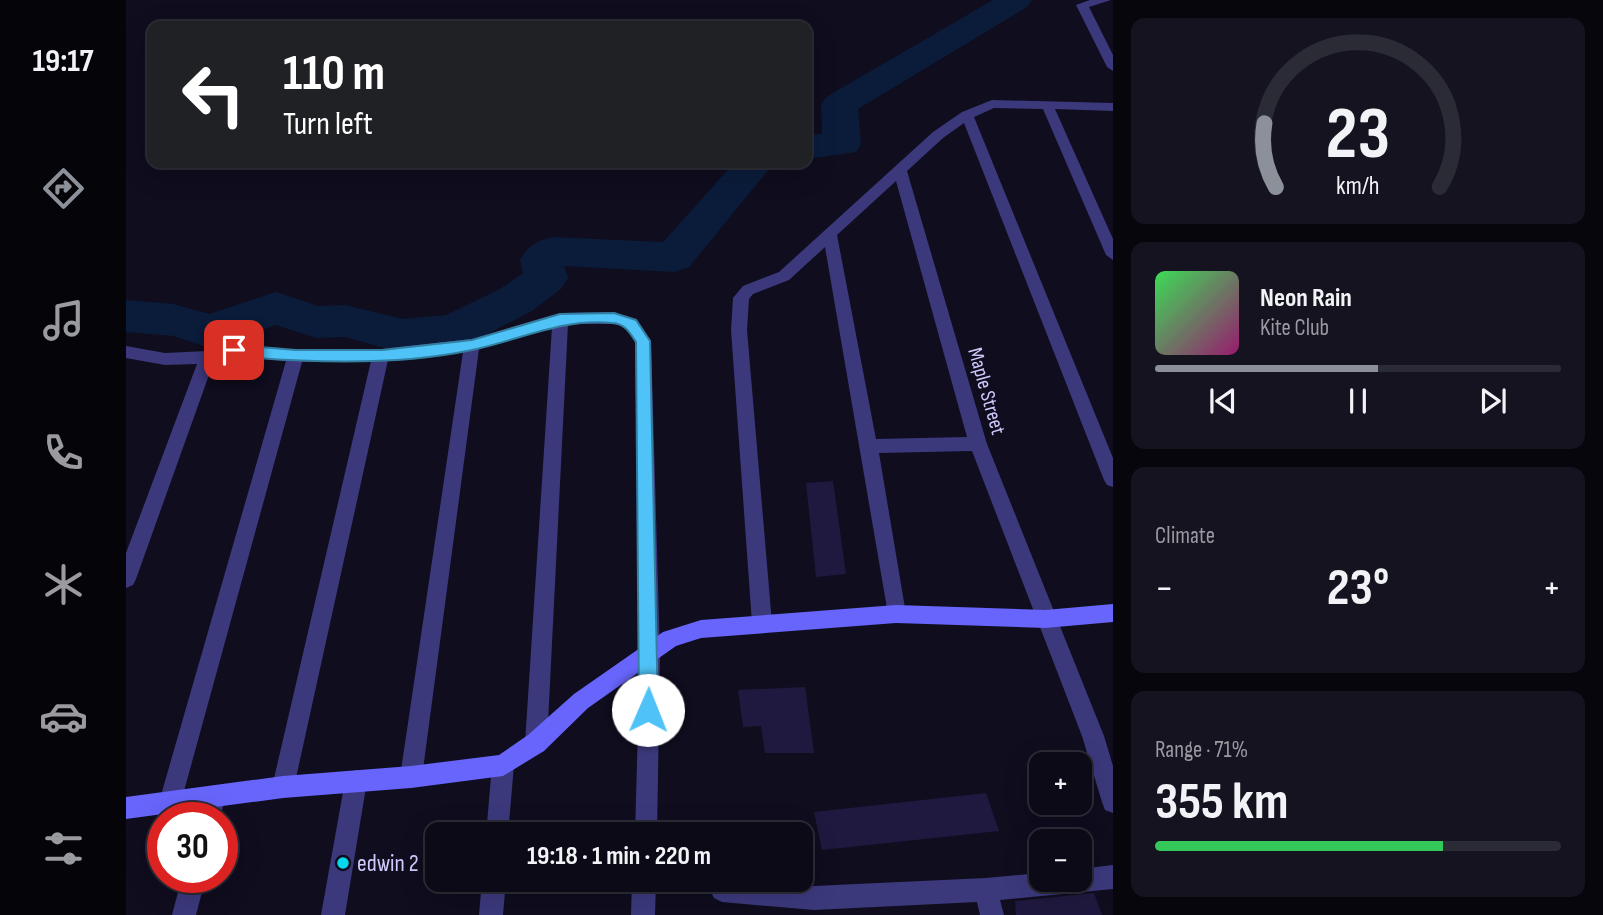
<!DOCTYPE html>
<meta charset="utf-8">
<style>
body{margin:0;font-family:"Sofia Sans Condensed",sans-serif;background:#14131f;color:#f1f3f6;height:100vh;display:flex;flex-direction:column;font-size:26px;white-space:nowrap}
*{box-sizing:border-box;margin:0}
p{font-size:23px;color:#9a9aa1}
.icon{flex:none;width:38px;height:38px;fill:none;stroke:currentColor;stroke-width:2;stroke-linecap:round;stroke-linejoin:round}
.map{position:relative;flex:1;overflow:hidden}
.panel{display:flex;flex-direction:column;gap:18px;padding:18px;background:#06060c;width:490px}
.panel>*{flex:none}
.top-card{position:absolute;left:21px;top:21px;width:665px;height:147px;border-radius:14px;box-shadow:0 7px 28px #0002,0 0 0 2px #2b2b35;background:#202124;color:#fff;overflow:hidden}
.buttons{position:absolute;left:903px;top:752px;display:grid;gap:14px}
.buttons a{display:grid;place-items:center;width:63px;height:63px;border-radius:14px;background:#0b0a16;box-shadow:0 7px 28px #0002,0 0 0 2px #2b2b35;font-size:35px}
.speed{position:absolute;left:21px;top:802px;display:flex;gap:14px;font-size:35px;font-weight:700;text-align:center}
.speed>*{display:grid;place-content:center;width:91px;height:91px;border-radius:50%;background:#0b0a16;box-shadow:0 7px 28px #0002,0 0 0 2px #2b2b35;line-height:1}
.speed .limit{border:10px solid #d22;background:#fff;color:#111}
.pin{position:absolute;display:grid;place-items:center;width:60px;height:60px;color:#fff;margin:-30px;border-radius:14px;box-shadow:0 4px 10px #0006}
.me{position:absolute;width:77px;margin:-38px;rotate:1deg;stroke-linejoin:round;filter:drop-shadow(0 0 5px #0008)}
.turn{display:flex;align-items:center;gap:24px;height:147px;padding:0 21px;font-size:32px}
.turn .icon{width:91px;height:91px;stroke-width:2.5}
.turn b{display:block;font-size:49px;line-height:60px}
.big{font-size:52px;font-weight:700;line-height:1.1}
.panel .tile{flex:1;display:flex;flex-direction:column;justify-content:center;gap:10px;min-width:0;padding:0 24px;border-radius:14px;background:#14131f}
.panel .dial{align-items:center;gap:0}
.dial svg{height:182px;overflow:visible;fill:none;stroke:#2b2b35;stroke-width:7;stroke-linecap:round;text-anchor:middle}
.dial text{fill:#f1f3f6;stroke:none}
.song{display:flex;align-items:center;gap:21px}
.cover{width:84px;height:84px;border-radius:10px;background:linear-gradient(135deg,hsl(130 70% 55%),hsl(320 70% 35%))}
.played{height:7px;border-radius:4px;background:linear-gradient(90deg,#8c9099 55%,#2b2b35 55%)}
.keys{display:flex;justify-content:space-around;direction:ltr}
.heat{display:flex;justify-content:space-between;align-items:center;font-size:38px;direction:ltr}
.charge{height:10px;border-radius:5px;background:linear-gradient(90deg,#34c759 71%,#2b2b35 0)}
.trip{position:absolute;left:299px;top:822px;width:388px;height:70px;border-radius:14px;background:#0b0a16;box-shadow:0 7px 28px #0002,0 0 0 2px #2b2b35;font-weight:700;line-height:70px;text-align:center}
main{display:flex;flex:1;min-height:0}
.dock{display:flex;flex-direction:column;width:126px;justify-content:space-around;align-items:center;background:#040409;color:#9a9aa1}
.dock .icon{width:49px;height:49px}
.dock .selected{color:#8c9099}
.dock b{font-size:32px;color:#f1f3f6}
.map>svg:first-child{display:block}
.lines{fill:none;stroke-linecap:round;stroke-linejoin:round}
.river{fill:#0a1c3a;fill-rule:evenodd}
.building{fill:#20193f}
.street{fill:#3b397c;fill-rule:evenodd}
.secondary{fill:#6765fb;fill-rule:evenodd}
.route{fill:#4fc3f7;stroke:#337fa1;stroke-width:2}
.poi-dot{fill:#06d9ef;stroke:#0f0d1e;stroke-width:2.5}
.labels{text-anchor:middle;stroke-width:7;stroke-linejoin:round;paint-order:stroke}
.street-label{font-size:21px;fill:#d0cbfe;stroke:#0f0d1e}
.near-poi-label{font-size:24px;fill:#d0cbfe;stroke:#0f0d1e;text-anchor:start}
</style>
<main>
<nav class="dock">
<b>19:17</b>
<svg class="icon selected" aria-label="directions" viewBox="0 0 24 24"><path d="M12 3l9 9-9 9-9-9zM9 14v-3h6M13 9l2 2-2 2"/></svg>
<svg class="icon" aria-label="music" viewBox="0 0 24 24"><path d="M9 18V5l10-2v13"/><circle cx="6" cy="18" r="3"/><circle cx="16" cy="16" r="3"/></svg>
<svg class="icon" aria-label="phone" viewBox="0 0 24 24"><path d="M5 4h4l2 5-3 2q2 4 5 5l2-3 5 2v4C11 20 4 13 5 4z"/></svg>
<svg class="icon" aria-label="climate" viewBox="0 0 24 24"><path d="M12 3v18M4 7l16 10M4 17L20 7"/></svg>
<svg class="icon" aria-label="car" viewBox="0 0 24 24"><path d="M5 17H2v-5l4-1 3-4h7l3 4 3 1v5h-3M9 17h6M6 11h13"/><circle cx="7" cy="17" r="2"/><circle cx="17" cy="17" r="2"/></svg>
<svg class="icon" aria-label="filters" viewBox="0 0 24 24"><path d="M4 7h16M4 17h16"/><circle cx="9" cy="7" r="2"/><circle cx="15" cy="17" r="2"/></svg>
</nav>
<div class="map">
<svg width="987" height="915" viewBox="0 0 987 915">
<rect width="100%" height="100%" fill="#0f0d1e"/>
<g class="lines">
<path class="river" d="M 867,0 L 906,0 L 901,7 L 732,109 L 735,144 L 730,152 L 681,159 L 681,135 L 696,134 L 695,105 L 700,97 Z
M 608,163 L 648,163 L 563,267 L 548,272 L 438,266 L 442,278 L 435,289 L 406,311 L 344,343 L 328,348 L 277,353 L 219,337 L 190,338 L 150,325 L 84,348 L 47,336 L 0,332 L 0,300 L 47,304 L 83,314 L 150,292 L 192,306 L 219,305 L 277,319 L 320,315 L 374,289 L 397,273 L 394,260 C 402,246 410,241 426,237 L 537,242 Z"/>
</g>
<path class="building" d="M 707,481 L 720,574 L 690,577 L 680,483 Z
M 679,687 L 688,753 L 639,753 L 635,726 L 617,727 L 612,690 Z
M 860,793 L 873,831 L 696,850 L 688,812 Z
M 968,893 L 976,915 L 890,915 L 889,901 Z"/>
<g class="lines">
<path class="street" d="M 964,0 L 985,0 L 963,7 L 987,55 L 987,71 L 981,67 L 950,5 Z
M 866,100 L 987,103 L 987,111 L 929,109 L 987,239 L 987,260 L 980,255 L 917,109 L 868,108 L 848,117 L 987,458 L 987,487 L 981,485 L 978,480 L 838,123 L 817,138 L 781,171 L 861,444 L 978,736 L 987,766 L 987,813 L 979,810 L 976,802 L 956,736 L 846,451 L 753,453 L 780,614 L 777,620 L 770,623 L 763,620 L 699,247 L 663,280 L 627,294 L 623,299 L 621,330 L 646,623 L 643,629 L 636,632 L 629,629 L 626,623 L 605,330 L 607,298 L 617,286 L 653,272 L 807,132 L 836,112 ZM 770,181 L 841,437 L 750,439 L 711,235 Z
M 488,312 L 511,319 L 525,341 L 534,654 L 531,835 L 509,835 L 514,654 L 509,342 L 499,327 L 488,324 L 442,324 L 421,743 L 418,751 L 410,754 L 402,751 L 399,743 L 426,327 L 353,349 L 296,777 L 293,785 L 285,788 L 277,785 L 274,777 L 337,352 L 262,360 L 168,787 L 165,795 L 157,798 L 149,795 L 146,787 L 245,361 L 176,362 L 55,802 L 52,810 L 44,813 L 36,810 L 33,802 L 160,361 L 108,356 L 88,361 L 10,579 L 7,585 L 0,588 L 0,553 L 71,364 L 39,365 L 0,358 L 0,346 L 39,353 L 81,351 L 108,344 L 170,350 L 255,349 L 346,339 L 434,313 Z
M 377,754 L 385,757 L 388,765 L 382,835 L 360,835 L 366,765 L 369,757 Z
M 230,770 L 238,773 L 241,781 L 219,915 L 195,915 L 219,781 L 222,773 Z
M 89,785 L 97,788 L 100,796 L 94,817 L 72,817 L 81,788 Z
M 987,865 L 987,889 L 874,900 L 878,915 L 854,915 L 851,902 L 688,910 L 596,902 L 588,898 L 584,890 L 591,880 L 688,886 L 860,878 L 915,873 L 915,880 L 954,880 L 954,869 Z
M 56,877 L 80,877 L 70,915 L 46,915 Z
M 356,880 L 380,880 L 377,915 L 353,915 Z
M 506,880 L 530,880 L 529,915 L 505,915 Z"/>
<path class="secondary" d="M 987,604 L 987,622 L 919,628 L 770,623 L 575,638 L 550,646 L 462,708 L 418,751 L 377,776 L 285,788 L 157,798 L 0,819 L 0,797 L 157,776 L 285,766 L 373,755 L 402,735 L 448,694 L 537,632 L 575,620 L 770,605 L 919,610 Z"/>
</g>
<path class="route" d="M 488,313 L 510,320 L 524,341 L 532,710 L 529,716 L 522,719 L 516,716 L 513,710 L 510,342 C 503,331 499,324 486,323 C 436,318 394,340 346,350 C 271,366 184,363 108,356 L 100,350 L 108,345 L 170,350 L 256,350 L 346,340 L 434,314 Z"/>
<circle class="poi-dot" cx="217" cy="863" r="7"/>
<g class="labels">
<g class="street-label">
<text transform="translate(861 391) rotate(74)" y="7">Maple Street</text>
</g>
<g class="near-poi-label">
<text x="231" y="871">edwin 2</text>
</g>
</g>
</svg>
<div class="buttons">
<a>+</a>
<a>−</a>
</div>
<div class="speed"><div class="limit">30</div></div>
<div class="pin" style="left:108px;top:350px;background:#d93025"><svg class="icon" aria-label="arrive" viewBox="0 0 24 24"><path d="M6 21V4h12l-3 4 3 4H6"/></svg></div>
<svg class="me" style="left:522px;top:710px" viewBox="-20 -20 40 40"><circle r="19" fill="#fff"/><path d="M0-13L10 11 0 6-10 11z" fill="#4fc3f7"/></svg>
<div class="trip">19:18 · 1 min · 220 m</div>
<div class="top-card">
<div class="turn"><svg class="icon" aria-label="left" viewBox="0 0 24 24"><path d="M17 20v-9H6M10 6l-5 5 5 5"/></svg><div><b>110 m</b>Turn left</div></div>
</div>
</div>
<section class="panel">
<div class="tile dial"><svg viewBox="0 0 100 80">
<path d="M14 69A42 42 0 1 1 86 69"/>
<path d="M14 69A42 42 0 0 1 9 41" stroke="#8c9099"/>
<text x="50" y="56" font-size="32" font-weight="700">23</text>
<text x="50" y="72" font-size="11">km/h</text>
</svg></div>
<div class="tile">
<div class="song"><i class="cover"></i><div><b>Neon Rain</b><p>Kite Club</p></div></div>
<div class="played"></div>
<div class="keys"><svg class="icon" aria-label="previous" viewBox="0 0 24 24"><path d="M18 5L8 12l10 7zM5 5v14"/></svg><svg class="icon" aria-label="pause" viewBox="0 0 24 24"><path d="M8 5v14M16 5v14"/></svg><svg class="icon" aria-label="next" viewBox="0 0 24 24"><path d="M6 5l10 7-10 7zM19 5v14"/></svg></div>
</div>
<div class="tile"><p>Climate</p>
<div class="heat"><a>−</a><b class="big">23°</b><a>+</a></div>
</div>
<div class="tile"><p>Range · 71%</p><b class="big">355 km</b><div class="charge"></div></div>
</section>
</main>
